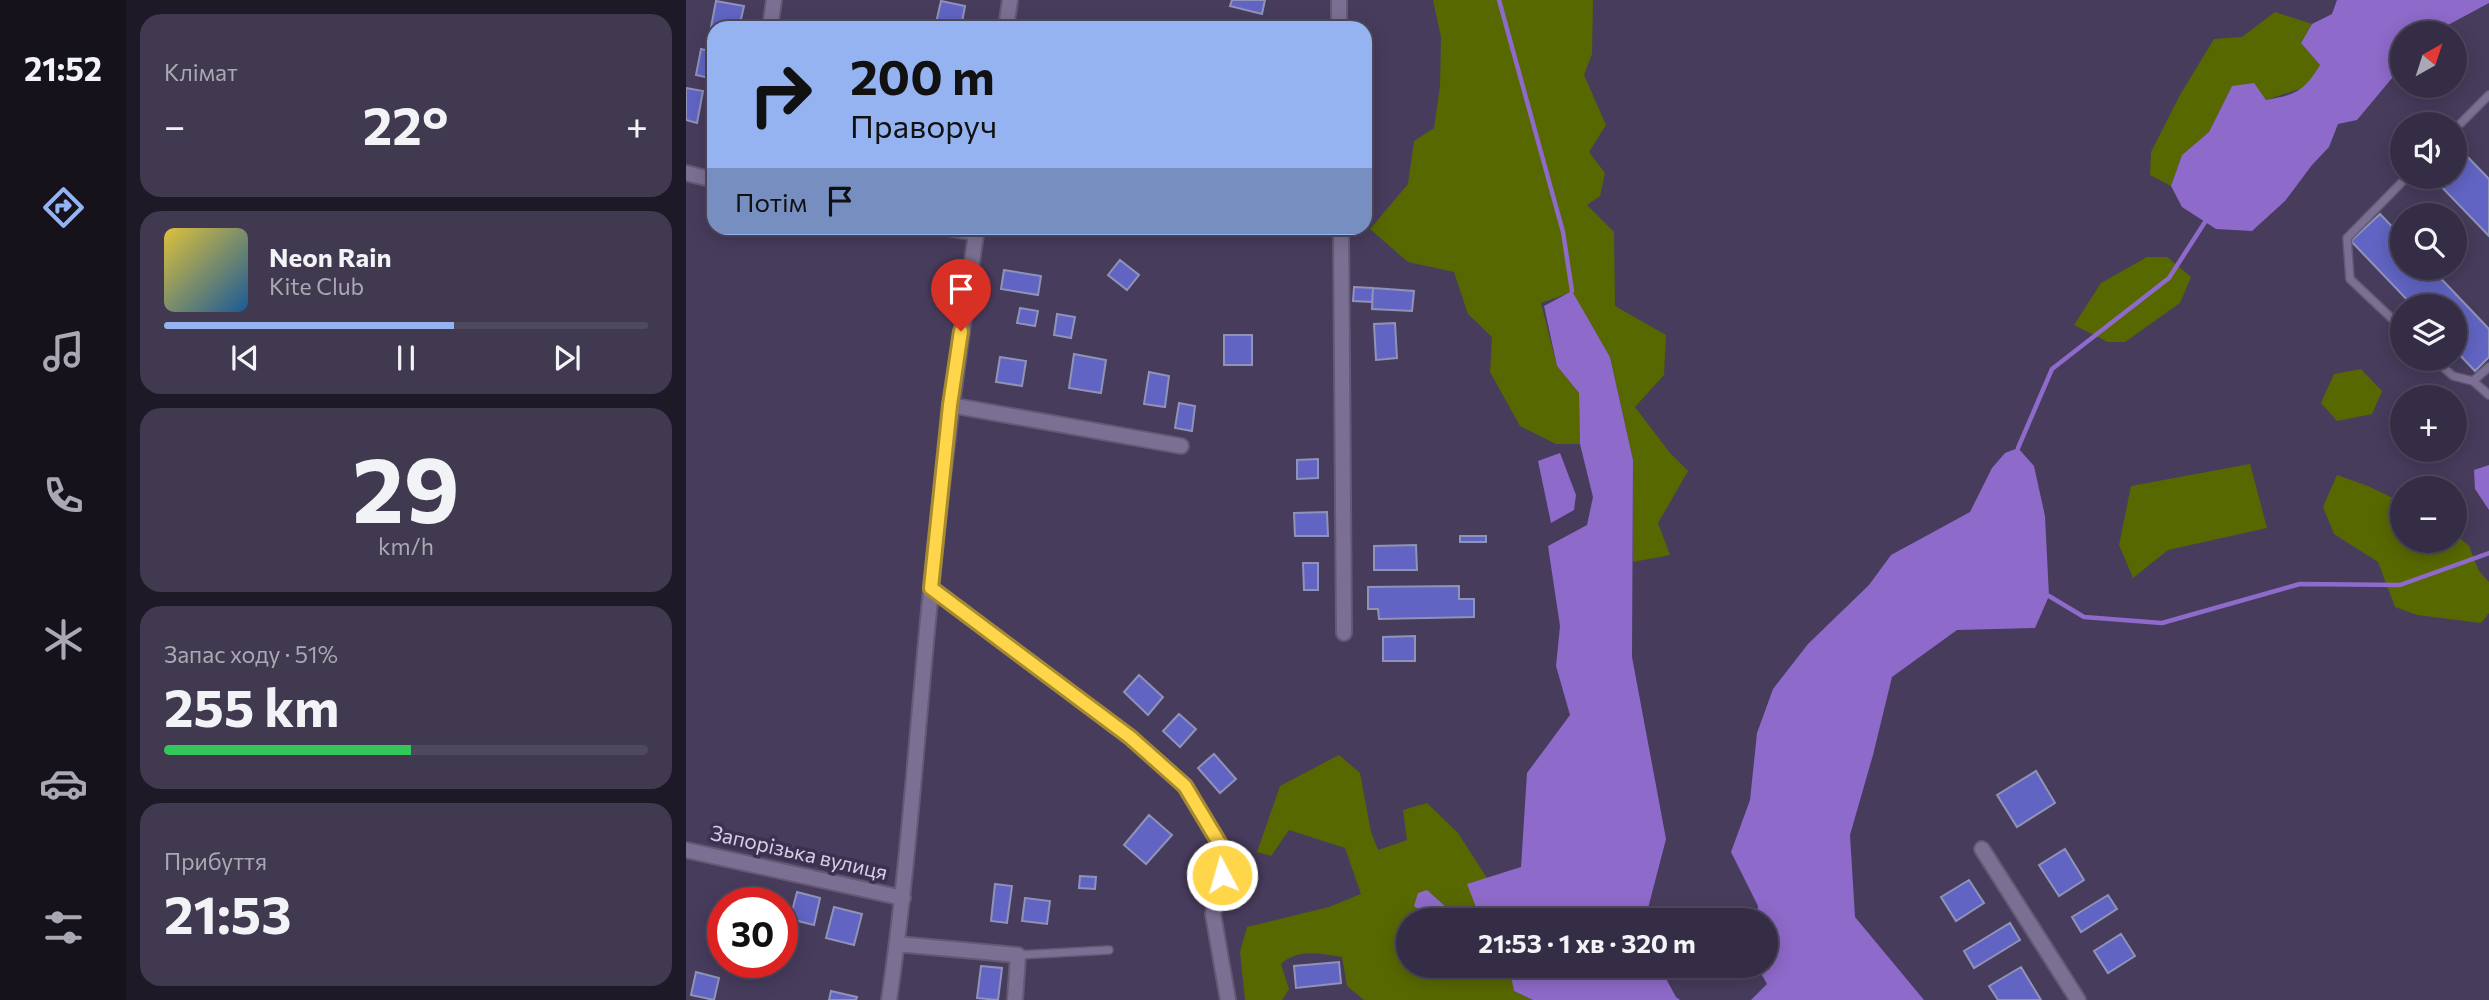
<!DOCTYPE html>
<html lang="uk">
<meta charset="utf-8">
<style>
body{margin:0;font-family:Commissioner,sans-serif;background:#403950;color:#f1f3f6;height:100vh;display:flex;flex-direction:column;font-size:26px;white-space:nowrap}
*{box-sizing:border-box;margin:0}
p{font-size:23px;color:#aaa8b3}
.icon{flex:none;width:38px;height:38px;fill:none;stroke:currentColor;stroke-width:2;stroke-linecap:round;stroke-linejoin:round}
.map{position:relative;flex:1;overflow:hidden}
.sheet{display:flex;flex-direction:column;gap:14px;padding:14px;background:#1d1926;width:560px}
.sheet>*{flex:none}
.banner{position:absolute;left:21px;top:21px;width:665px;height:214px;border-radius:21px;box-shadow:0 4px 18px #0003,0 0 0 2px #4f495e;background:#95b2f1;color:#111;overflow:hidden}
.needle{width:46px;rotate:39deg}
.fabs{position:absolute;left:1704px;top:21px;display:grid;gap:14px}
.fabs a{display:grid;place-items:center;width:77px;height:77px;border-radius:50%;background:#352d45;box-shadow:0 4px 18px #0003,0 0 0 2px #4f495e;font-size:35px}
.speed{position:absolute;left:21px;top:887px;display:flex;gap:14px;font-size:35px;font-weight:700;text-align:center}
.speed>*{display:grid;place-content:center;width:91px;height:91px;border-radius:50%;background:#352d45;box-shadow:0 4px 18px #0003,0 0 0 2px #4f495e;line-height:1}
.speed .limit{border:10px solid #d22;background:#fff;color:#111}
.pin{position:absolute;display:grid;place-items:center;width:60px;height:60px;color:#fff;margin:-72px -30px;border-radius:50% 50% 50% 0;rotate:-45deg;box-shadow:0 0 7px #0007}
.pin .icon{rotate:45deg}
.me{position:absolute;width:77px;margin:-38px;rotate:354deg;stroke-linejoin:round;filter:drop-shadow(0 0 5px #0008)}
.turn{display:flex;align-items:center;gap:24px;height:147px;padding:0 28px;font-size:32px}
.turn .icon{width:91px;height:91px;stroke-width:2.5}
.turn b{display:block;font-size:49px;line-height:60px}
.then{display:flex;align-items:center;height:66px;padding:0 28px;background:#0003;gap:14px;font-size:26px}
.big{font-size:52px;font-weight:700;line-height:1.1}
.sheet .widget{flex:1;display:flex;flex-direction:column;justify-content:center;gap:10px;min-width:0;padding:0 24px;border-radius:21px;background:#403950}
.sheet .dial{align-items:center;gap:0}
.dial b{font-size:91px;line-height:1}
.song{display:flex;align-items:center;gap:21px}
.cover{width:84px;height:84px;border-radius:10px;background:linear-gradient(135deg,hsl(50 70% 55%),hsl(210 70% 35%))}
.played{height:7px;border-radius:4px;background:linear-gradient(90deg,#95b2f1 60%,#4f495e 60%)}
.keys{display:flex;justify-content:space-around;direction:ltr}
.heat{display:flex;justify-content:space-between;align-items:center;font-size:38px;direction:ltr}
.charge{height:10px;border-radius:5px;background:linear-gradient(90deg,#34c759 51%,#4f495e 0)}
.trip{position:absolute;left:710px;top:908px;width:382px;height:70px;border-radius:35px;background:#352d45;box-shadow:0 4px 18px #0003,0 0 0 2px #4f495e;font-weight:700;line-height:70px;text-align:center}
main{display:flex;flex:1;min-height:0}
.tab-bar{display:flex;flex-direction:column;width:126px;justify-content:space-around;align-items:center;background:#15121c;color:#aaa8b3}
.tab-bar .icon{width:49px;height:49px}
.tab-bar .on{color:#95b2f1}
.tab-bar b{font-size:32px;color:#f1f3f6}
.map>svg:first-child{display:block}
.green{fill:#586800}
.water{fill:#8e6aca}
.lines{fill:none;stroke-linecap:round;stroke-linejoin:round}
.stream{stroke:#8e6aca;stroke-width:4.5}
.building{fill:#6164c2;stroke:#8f93b8;stroke-width:2}
.lane-casing{stroke:#635a74;stroke-width:10}
.street-casing{stroke:#635a74;stroke-width:18}
.lane{stroke:#7b7093;stroke-width:7}
.street{stroke:#7b7093;stroke-width:14}
.route-casing{stroke:#a68a30;stroke-width:18}
.route{stroke:#ffd54a;stroke-width:12}
.labels{text-anchor:middle;stroke-width:7;stroke-linejoin:round;paint-order:stroke}
.street-label{font-size:21px;fill:#d6d0e4;stroke:#3c3151}
</style>
<main>
<nav class="tab-bar">
<b>21:52</b>
<svg class="icon on" aria-label="directions" viewBox="0 0 24 24"><path d="M12 3l9 9-9 9-9-9zM9 14v-3h6M13 9l2 2-2 2"/></svg>
<svg class="icon" aria-label="music" viewBox="0 0 24 24"><path d="M9 18V5l10-2v13"/><circle cx="6" cy="18" r="3"/><circle cx="16" cy="16" r="3"/></svg>
<svg class="icon" aria-label="phone" viewBox="0 0 24 24"><path d="M5 4h4l2 5-3 2q2 4 5 5l2-3 5 2v4C11 20 4 13 5 4z"/></svg>
<svg class="icon" aria-label="climate" viewBox="0 0 24 24"><path d="M12 3v18M4 7l16 10M4 17L20 7"/></svg>
<svg class="icon" aria-label="car" viewBox="0 0 24 24"><path d="M5 17H2v-5l4-1 3-4h7l3 4 3 1v5h-3M9 17h6M6 11h13"/><circle cx="7" cy="17" r="2"/><circle cx="17" cy="17" r="2"/></svg>
<svg class="icon" aria-label="filters" viewBox="0 0 24 24"><path d="M4 7h16M4 17h16"/><circle cx="9" cy="7" r="2"/><circle cx="15" cy="17" r="2"/></svg>
</nav>
<section class="sheet">
<div class="widget"><p>Клімат</p>
<div class="heat"><a>−</a><b class="big">22°</b><a>+</a></div>
</div>
<div class="widget">
<div class="song"><i class="cover"></i><div><b>Neon Rain</b><p>Kite Club</p></div></div>
<div class="played"></div>
<div class="keys"><svg class="icon" aria-label="previous" viewBox="0 0 24 24"><path d="M18 5L8 12l10 7zM5 5v14"/></svg><svg class="icon" aria-label="pause" viewBox="0 0 24 24"><path d="M8 5v14M16 5v14"/></svg><svg class="icon" aria-label="next" viewBox="0 0 24 24"><path d="M6 5l10 7-10 7zM19 5v14"/></svg></div>
</div>
<div class="widget dial"><b>29</b><p>km/h</p></div>
<div class="widget"><p>Запас ходу · 51%</p><b class="big">255 km</b><div class="charge"></div></div>
<div class="widget"><p>Прибуття</p><b class="big">21:53</b></div>
</section>
<div class="map">
<svg width="1803" height="1000" viewBox="0 0 1803 1000">
<rect width="100%" height="100%" fill="#473c5c"/>
<path class="green" d="M 747,0 L 907,0 L 906,54 L 898,75 L 920,125 L 903,152 L 919,173 L 914,196 L 901,205 L 928,232 L 929,306 L 980,335 L 978,375 L 949,407 L 984,453 L 1002,471 L 972,523 L 984,555 L 947,562 L 947,460 L 924,357 L 886,292 L 855,303 L 871,366 L 893,393 L 894,444 L 870,444 L 834,426 L 804,372 L 806,337 L 782,314 L 768,272 L 722,262 L 684,229 L 722,184 L 728,141 L 748,128 L 754,86 L 755,37 Z
M 1589,12 L 1626,24 L 1615,43 L 1634,65 L 1620,87 L 1580,100 L 1546,86 L 1523,132 L 1496,155 L 1485,186 L 1464,175 L 1465,152 L 1494,95 L 1528,39 L 1556,37 Z
M 1461,257 L 1481,257 L 1505,277 L 1494,303 L 1439,342 L 1422,342 L 1388,325 L 1415,283 Z
M 1675,369 L 1696,391 L 1686,414 L 1651,421 L 1635,403 L 1648,374 Z
M 1564,464 L 1581,528 L 1482,550 L 1447,578 L 1433,545 L 1445,486 Z
M 1651,475 L 1682,486 L 1717,503 L 1717,541 L 1769,541 L 1769,534 L 1783,546 L 1793,571 L 1803,582 L 1803,613 L 1795,623 L 1731,615 L 1709,607 L 1692,562 L 1648,534 L 1637,507 Z
M 653,755 L 674,773 L 685,832 L 692,850 L 721,840 L 717,810 L 741,803 L 772,833 L 801,878 L 782,884 L 795,920 L 723,920 L 723,966 L 823,966 L 828,991 L 847,1000 L 678,1000 L 661,986 L 656,957 C 634,954 613,948 595,964 L 603,989 L 596,1000 L 559,1000 L 554,952 L 561,927 L 643,907 L 675,894 L 659,848 L 603,830 L 585,856 L 571,852 L 594,786 Z"/>
<path class="water" d="M 1651,0 L 1803,0 L 1803,3 L 1747,33 L 1717,33 L 1717,65 L 1671,120 L 1652,124 L 1643,147 L 1626,165 L 1599,201 L 1566,231 L 1530,229 L 1496,207 L 1485,186 L 1496,155 L 1523,132 L 1546,86 L 1568,83 L 1580,100 C 1610,95 1618,91 1634,65 L 1615,43 L 1626,24 L 1646,14 Z
M 886,291 L 924,357 L 947,460 L 946,657 L 980,839 L 959,920 L 795,920 L 781,884 L 835,867 L 841,773 L 884,715 L 870,666 L 874,626 L 862,546 L 901,525 L 907,497 L 894,444 L 893,393 L 871,366 L 858,306 Z
M 1332,448 L 1348,466 L 1359,516 L 1363,596 L 1349,628 L 1271,630 L 1206,677 L 1187,755 L 1164,835 L 1169,917 L 1238,1000 L 1065,1000 L 1081,984 L 1071,966 L 1080,966 L 1080,920 L 1070,920 L 1072,906 L 1045,852 L 1064,800 L 1071,733 L 1087,689 L 1122,644 L 1183,585 L 1205,555 L 1284,512 L 1306,468 L 1319,453 Z
M 874,453 L 890,495 L 888,510 L 865,523 L 852,461 Z
M 1803,465 L 1803,510 L 1789,489 L 1788,470 Z
M 741,890 L 760,907 L 770,920 C 755,921 740,915 728,906 L 732,893 Z
M 823,966 L 973,966 L 990,997 L 994,1000 L 847,1000 L 828,991 Z"/>
<g class="lines">
<path class="stream" d="M 813,0 L 877,232 L 886,291
M 1332,448 L 1366,369 L 1483,278 L 1519,222
M 1363,596 L 1398,617 L 1476,623 L 1614,584 L 1714,585 L 1803,553"/>
</g>
<path class="building" d="M 546,0 L 579,0 L 576,14 L 544,6 Z
M 30,1 L 58,6 L 53,28 L 25,27 Z
M 255,1 L 279,6 L 275,28 L 249,27 Z
M 15,49 L 28,52 L 28,79 L 10,75 Z
M 0,88 L 17,91 L 11,123 L 0,120 Z
M 1772,147 L 1803,179 L 1803,236 L 1746,177 L 1769,177 L 1769,150 Z
M 1694,214 L 1717,238 L 1717,268 L 1745,268 L 1803,329 L 1803,357 L 1789,371 L 1769,350 L 1769,306 L 1727,306 L 1665,241 Z
M 434,260 L 453,275 L 441,290 L 422,275 Z
M 318,270 L 355,276 L 352,295 L 315,289 Z
M 668,287 L 687,288 L 686,302 L 667,301 Z
M 687,288 L 728,291 L 726,311 L 686,309 Z
M 334,308 L 352,311 L 349,326 L 331,323 Z
M 371,314 L 389,317 L 385,338 L 368,335 Z
M 709,323 L 711,358 L 690,360 L 688,324 Z
M 538,335 L 566,335 L 566,365 L 538,365 Z
M 388,354 L 420,360 L 415,393 L 383,388 Z
M 314,357 L 340,361 L 336,386 L 310,382 Z
M 463,372 L 483,376 L 479,407 L 458,404 Z
M 493,403 L 509,406 L 506,431 L 489,428 Z
M 632,459 L 632,478 L 611,479 L 611,460 Z
M 641,512 L 642,536 L 609,536 L 608,513 Z
M 774,536 L 800,536 L 800,542 L 774,542 Z
M 730,545 L 731,570 L 688,570 L 688,546 Z
M 617,563 L 632,563 L 632,590 L 618,590 Z
M 773,586 L 773,599 L 788,599 L 788,617 L 693,619 L 692,609 L 682,609 L 682,587 Z
M 729,636 L 729,661 L 697,661 L 697,637 Z
M 453,675 L 477,697 L 462,715 L 438,692 Z
M 493,714 L 510,729 L 494,747 L 477,731 Z
M 528,754 L 550,779 L 534,793 L 512,768 Z
M 1350,771 L 1369,803 L 1331,827 L 1311,795 Z
M 463,815 L 486,835 L 460,864 L 438,845 Z
M 1379,849 L 1398,880 L 1373,896 L 1353,865 Z
M 394,876 L 410,877 L 409,889 L 393,888 Z
M 1283,880 L 1298,903 L 1270,921 L 1255,897 Z
M 309,884 L 326,886 L 321,923 L 305,921 Z
M 111,892 L 134,898 L 128,925 L 104,919 Z
M 1422,895 L 1431,909 L 1395,932 L 1386,917 Z
M 339,898 L 364,901 L 361,924 L 336,921 Z
M 148,907 L 176,914 L 168,945 L 140,938 Z
M 1324,923 L 1334,940 L 1288,968 L 1278,951 Z
M 1435,934 L 1449,956 L 1422,973 L 1408,951 Z
M 653,962 L 655,983 L 610,988 L 608,966 Z
M 295,966 L 316,968 L 312,1000 L 291,998 Z
M 1335,967 L 1355,1000 L 1312,1000 L 1303,986 Z
M 10,972 L 33,978 L 28,1000 L 5,995 Z
M 145,991 L 171,997 L 170,1000 L 143,1000 Z"/>
<g class="lines">
<g class="lane-casing">
<path id="lane" d="M 1769,129 L 1803,95
M 1717,329 L 1664,279 L 1661,238 L 1721,177
M 1748,359 L 1767,376 L 1787,381 L 1803,367
M 1787,381 L 1803,395
M 332,955 L 423,950"/>
</g>
<g class="street-casing">
<path id="street" d="M 653,0 L 653,28
M 84,28 L 88,0
M 320,28 L 324,0
M 0,173 L 28,180
M 261,228 L 290,233
M 655,228 L 658,633
M 264,405 L 495,446
M 245,588 L 444,737 L 499,786 L 541,856 L 527,914 L 542,1000
M 1296,849 L 1392,1000
M 0,850 L 217,898
M 211,944 L 332,955 L 329,1000
M 203,1000 C 223,864 231,727 245,590 C 256,468 273,348 291,228"/>
</g>
<use href="#lane" class="lane"/>
<use href="#street" class="street"/>
</g>
<g class="lines">
<g class="route-casing">
<path id="route" d="M 275,331 L 264,405 L 245,588 L 444,737 L 499,786 L 541,856 L 536,875"/>
</g>
<use href="#route" class="route"/>
</g>
<g class="labels">
<g class="street-label">
<text transform="translate(113 853) rotate(13)" y="7">Запорізька вулиця</text>
</g>
</g>
</svg>
<div class="fabs">
<a><svg class="needle" viewBox="-14 -14 28 28"><path d="M0-13l5 13h-10z" fill="#e53935"/><path d="M0 13l5-13h-10z" fill="#aaa8b3"/></svg></a>
<a><svg class="icon" aria-label="sound" viewBox="0 0 24 24"><path d="M4 9h4l5-4v14l-5-4H4zM17 9q2 3 0 6"/></svg></a>
<a><svg class="icon" aria-label="search" viewBox="0 0 24 24"><circle cx="10" cy="10" r="6"/><path d="M15 15l6 6"/></svg></a>
<a><svg class="icon" aria-label="layers" viewBox="0 0 24 24"><path d="M12 4l9 5-9 5-9-5zM3 14l9 5 9-5"/></svg></a>
<a>+</a>
<a>−</a>
</div>
<div class="speed"><div class="limit">30</div></div>
<div class="pin" style="left:275px;top:331px;background:#d93025"><svg class="icon" aria-label="arrive" viewBox="0 0 24 24"><path d="M6 21V4h12l-3 4 3 4H6"/></svg></div>
<svg class="me" style="left:536px;top:875px" viewBox="-20 -20 40 40"><circle r="17" fill="#ffd54a" stroke="#fff" stroke-width="3"/><path d="M0-11L8 9 0 5-8 9z" fill="#fff"/></svg>
<div class="trip">21:53 · 1 хв · 320 m</div>
<div class="banner">
<div class="turn"><svg class="icon" aria-label="right" viewBox="0 0 24 24"><path d="M7 20v-9h11M14 6l5 5-5 5"/></svg><div><b>200 m</b>Праворуч</div></div>
<div class="then">Потім<svg class="icon" aria-label="arrive" viewBox="0 0 24 24"><path d="M6 21V4h12l-3 4 3 4H6"/></svg></div>
</div>
</div>
</main>
